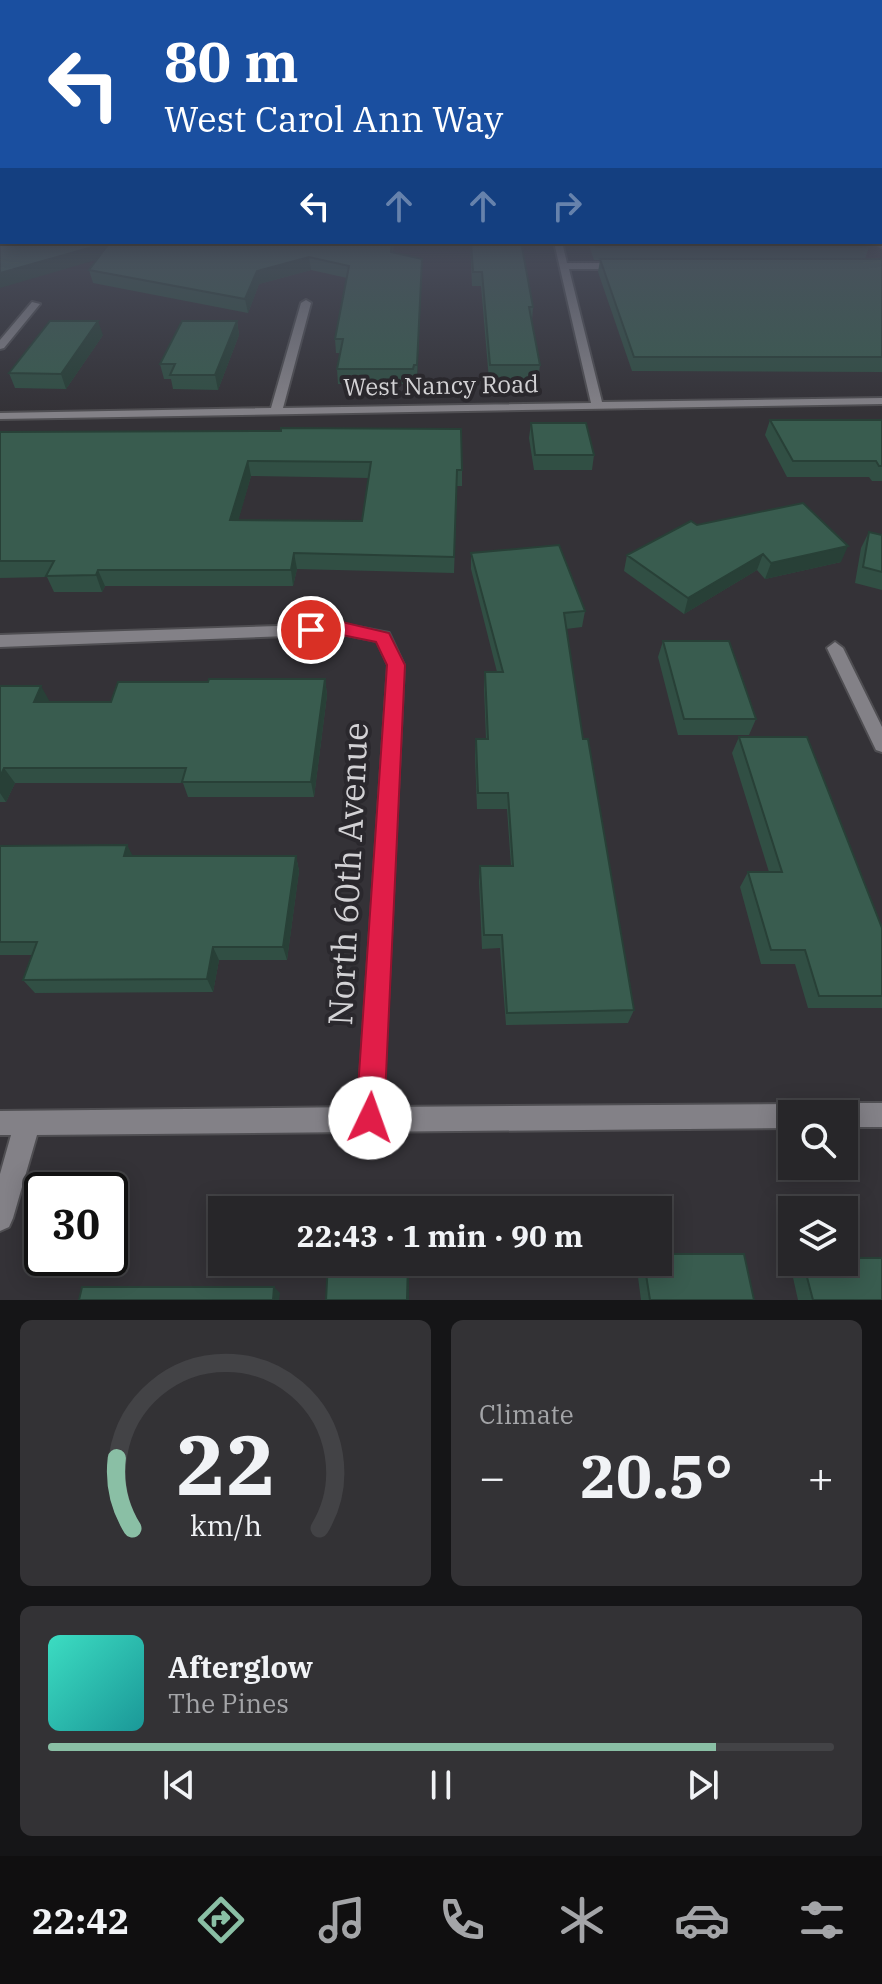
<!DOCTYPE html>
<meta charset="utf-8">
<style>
body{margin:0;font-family:"IBM Plex Serif",serif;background:#333235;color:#f1f3f6;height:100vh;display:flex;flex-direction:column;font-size:30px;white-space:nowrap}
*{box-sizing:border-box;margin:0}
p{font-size:26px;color:#a4a5a8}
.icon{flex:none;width:44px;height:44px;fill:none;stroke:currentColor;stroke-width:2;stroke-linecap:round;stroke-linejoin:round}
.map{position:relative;height:1300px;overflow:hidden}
.side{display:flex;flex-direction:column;gap:20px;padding:20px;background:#151517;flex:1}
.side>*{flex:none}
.guide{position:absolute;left:0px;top:0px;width:882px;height:244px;box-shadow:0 4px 20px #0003,0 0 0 2px #434346;background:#1a4fa0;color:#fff;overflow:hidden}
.controls{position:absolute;left:778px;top:1100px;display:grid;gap:16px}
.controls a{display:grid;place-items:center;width:80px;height:80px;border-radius:0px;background:#272629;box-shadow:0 4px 20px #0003,0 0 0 2px #434346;font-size:40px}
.speed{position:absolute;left:24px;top:1172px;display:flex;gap:16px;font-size:40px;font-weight:700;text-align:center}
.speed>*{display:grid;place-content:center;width:104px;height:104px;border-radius:50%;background:#272629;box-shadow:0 4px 20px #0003,0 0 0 2px #434346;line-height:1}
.speed .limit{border:4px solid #111;border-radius:12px;background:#fff;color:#111}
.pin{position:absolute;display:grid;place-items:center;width:68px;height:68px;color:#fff;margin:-34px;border:4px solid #fff;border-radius:50%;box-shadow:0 2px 8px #0007}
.me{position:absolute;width:88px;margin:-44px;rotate:3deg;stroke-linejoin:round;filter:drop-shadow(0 0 6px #0008)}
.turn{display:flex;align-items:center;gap:28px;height:168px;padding:0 32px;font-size:36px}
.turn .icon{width:104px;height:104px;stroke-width:2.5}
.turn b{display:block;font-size:56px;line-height:68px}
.lanes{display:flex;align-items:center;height:76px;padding:0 32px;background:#0003;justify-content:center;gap:40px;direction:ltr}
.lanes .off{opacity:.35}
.big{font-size:60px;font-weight:800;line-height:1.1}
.side .tile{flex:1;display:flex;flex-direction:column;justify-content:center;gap:12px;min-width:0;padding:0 28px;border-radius:12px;background:#333235}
.side .dial{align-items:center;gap:0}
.dial svg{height:208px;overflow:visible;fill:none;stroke:#434346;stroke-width:7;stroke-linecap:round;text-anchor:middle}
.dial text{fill:#f1f3f6;stroke:none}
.song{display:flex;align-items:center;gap:24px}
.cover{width:96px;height:96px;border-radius:12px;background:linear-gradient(135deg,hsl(170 70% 55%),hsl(180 70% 35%))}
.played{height:8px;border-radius:4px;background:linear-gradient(90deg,#8abfa5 85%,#434346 85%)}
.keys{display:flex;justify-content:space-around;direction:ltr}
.heat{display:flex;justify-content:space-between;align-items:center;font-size:44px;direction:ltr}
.side .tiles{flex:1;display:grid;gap:20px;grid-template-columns:1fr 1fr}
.tile:last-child{grid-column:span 2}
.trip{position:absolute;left:208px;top:1196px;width:464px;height:80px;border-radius:0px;background:#272629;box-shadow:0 4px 20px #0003,0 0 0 2px #434346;font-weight:800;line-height:80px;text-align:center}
.tab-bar{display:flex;height:128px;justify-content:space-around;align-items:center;background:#100f10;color:#a4a5a8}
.tab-bar .icon{width:56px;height:56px}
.tab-bar .selected{color:#8abfa5}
.tab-bar b{font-size:36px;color:#f1f3f6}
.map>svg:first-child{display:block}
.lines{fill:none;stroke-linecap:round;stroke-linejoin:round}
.minor-casing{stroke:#4f4e52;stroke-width:4}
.minor{fill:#838187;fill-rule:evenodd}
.wall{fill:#314f44;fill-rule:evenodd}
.shaded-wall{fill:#284037}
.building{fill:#395c4f;stroke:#284037;stroke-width:2;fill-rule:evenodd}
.route{fill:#e11d48;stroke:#92132f;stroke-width:2}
.labels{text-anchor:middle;stroke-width:8;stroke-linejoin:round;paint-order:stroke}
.far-street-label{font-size:24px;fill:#d3d2d5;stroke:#2a282d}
.near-street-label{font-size:34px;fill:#d3d2d5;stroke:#2a282d}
</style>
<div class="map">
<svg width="882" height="1300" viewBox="0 0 882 1300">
<rect width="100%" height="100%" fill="#343237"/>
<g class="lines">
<g class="minor-casing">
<path id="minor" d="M 880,240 L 882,240 L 882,247 L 875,242 L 880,242 Z
M 554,242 L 562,242 L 567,263 L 620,263 L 624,266 L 620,269 L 569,269 L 602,402 L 882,398 L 882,404 L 0,419 L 0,413 L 271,408 L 301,303 L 306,300 L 311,303 L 283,408 L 591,403 Z
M 32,302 L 40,304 L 4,348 L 0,349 L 0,340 Z
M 342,624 L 389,633 L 404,665 L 383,1107 L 792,1104 L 801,1107 L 804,1114 L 792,1114 L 792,1128 L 37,1135 L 13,1218 L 9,1227 L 0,1231 L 0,1174 L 11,1135 L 0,1135 L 0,1111 L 358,1107 L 388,665 L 377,641 L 342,634 L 0,647 L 0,635 Z
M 835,642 L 843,648 L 882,727 L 882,752 L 876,750 L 827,648 Z
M 844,1103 L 882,1103 L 882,1127 L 844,1127 L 844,1114 L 832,1114 L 835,1106 Z"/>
</g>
<use href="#minor" class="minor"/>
</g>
<path class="wall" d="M 2,242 L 394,242 L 393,252 L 422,259 L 417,380 L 414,380 L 414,384 L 338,384 L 337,369 L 340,353 L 336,353 L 335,339 L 347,278 L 311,270 L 259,284 L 248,313 L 93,283 L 89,270 L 96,260 Z
M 470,242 L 521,242 L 533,307 L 532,321 L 540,365 L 538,380 L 489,380 L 481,286 L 472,286 Z
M 588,242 L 864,242 L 869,247 L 865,259 L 882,260 L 882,372 L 632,371 L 598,272 L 600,260 L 594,260 Z
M 237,321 L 239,335 L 218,390 L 173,389 L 171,379 L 164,379 L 160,364 Z
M 103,335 L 66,389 L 15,388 L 9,373 Z
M 770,420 L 882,420 L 882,481 L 872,481 L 869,477 L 787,477 L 765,435 Z
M 531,423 L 594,455 L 592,470 L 534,470 L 529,438 Z
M 0,432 L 462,470 L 462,486 L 457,486 L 454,573 L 297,569 L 293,586 L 105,586 L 102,592 L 54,592 L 47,577 L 0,578 ZM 251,476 L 369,478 L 362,521 L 238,520 Z
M 697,525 L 841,562 L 765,579 L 757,570 L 684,614 L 624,571 L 627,555 Z
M 869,532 L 882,535 L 882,590 L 855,583 L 861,548 Z
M 471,553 L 585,611 L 582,627 L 566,629 L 583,739 L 634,1010 L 628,1023 L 506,1025 L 500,948 L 482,949 L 479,881 L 480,866 L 511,866 L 507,809 L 477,809 L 475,755 L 476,739 L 486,739 L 484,688 L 485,672 L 497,672 L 471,569 Z
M 663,641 L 756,719 L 749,735 L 678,735 L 658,657 Z
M 325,679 L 327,695 L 314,797 L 188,797 L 183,783 L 15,783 L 6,802 L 0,802 L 0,686 L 50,702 L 111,702 L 208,682 Z
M 739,737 L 882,928 L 882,1008 L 808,1008 L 795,964 L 761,964 L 740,887 L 748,872 L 769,872 L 732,753 Z
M 127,845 L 132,856 L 296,856 L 299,871 L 287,960 L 219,960 L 213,992 L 35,993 L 23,980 L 32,955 L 0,955 L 0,846 Z
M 636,1262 L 658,1262 L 754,1300 L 641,1300 Z
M 794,1262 L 844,1262 L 882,1300 L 798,1300 L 790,1264 Z"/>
<path class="shaded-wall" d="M 110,242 L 113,255 L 0,288 L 0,273 Z
M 309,257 L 311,270 L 259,284 L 248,313 L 245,299 L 257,271 Z
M 422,259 L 422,272 L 417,380 L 417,365 Z
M 98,321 L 103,335 L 66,389 L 61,374 Z
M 237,321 L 239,335 L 218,390 L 215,375 Z
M 248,461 L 251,476 L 234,536 L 230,520 Z
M 848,546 L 841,562 L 765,579 L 771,563 Z
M 294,553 L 297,569 L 293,586 L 291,570 Z
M 763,554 L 757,570 L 684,614 L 688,598 Z
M 98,570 L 105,586 L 102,592 L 96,575 Z
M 325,679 L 327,695 L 314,797 L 311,782 Z
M 41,686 L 50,702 L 34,702 Z
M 4,768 L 15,783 L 6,802 L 0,793 L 0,777 Z
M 127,845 L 135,860 L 124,856 Z
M 296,856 L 299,871 L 287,960 L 283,947 Z
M 213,947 L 219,960 L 213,992 L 207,979 Z
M 408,1262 L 409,1267 L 409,1300 L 407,1300 Z
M 274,1287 L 280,1293 L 279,1300 L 273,1300 Z"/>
<path class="building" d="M 0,230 L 2,230 L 2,242 L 392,242 L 391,252 L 422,259 L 417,365 L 414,365 L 413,369 L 337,369 L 343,339 L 335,339 L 349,266 L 309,257 L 257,271 L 245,299 L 89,270 L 110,242 L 0,273 Z
M 471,242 L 521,242 L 533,307 L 529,307 L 540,365 L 490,365 L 482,272 L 473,272 Z
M 594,242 L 864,242 L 869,247 L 596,247 Z
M 600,259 L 881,259 L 882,260 L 882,357 L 634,357 Z
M 50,321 L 98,321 L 61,374 L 9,373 Z
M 182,321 L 237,321 L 215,375 L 170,375 L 175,364 L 160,364 Z
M 770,420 L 882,420 L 882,466 L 879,466 L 876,461 L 793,461 Z
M 531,423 L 586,423 L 594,455 L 535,455 Z
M 281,428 L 461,429 L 462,470 L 457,470 L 454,557 L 294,553 L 291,570 L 98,570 L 96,575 L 46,576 L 54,561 L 0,561 L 0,432 L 281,431 ZM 248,461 L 371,462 L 362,521 L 230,520 Z
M 803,503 L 848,546 L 771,563 L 763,554 L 688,598 L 627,555 L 691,521 L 697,525 Z
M 869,532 L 882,535 L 882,572 L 863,567 Z
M 559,545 L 585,611 L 564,613 L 583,739 L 588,739 L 634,1010 L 507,1013 L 502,935 L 484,935 L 480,866 L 513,866 L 508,793 L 478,793 L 476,739 L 488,739 L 485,672 L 503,672 L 471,553 Z
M 663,641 L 729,641 L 756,719 L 684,719 Z
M 209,679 L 325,679 L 311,782 L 182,782 L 186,768 L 4,768 L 0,777 L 0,686 L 41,686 L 34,702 L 111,702 L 118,682 L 208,682 Z
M 739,737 L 807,737 L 882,928 L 882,996 L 819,996 L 805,950 L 771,950 L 748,872 L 782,872 Z
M 127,845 L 124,856 L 296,856 L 283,947 L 213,947 L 207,979 L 23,980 L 37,942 L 0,942 L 0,846 Z
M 658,1254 L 744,1254 L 754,1300 L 650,1300 L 644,1262 L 658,1262 Z
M 844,1258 L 882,1258 L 882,1300 L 813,1300 L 803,1262 L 844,1262 Z
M 328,1262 L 408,1262 L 407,1300 L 326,1300 Z
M 82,1287 L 274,1287 L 273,1300 L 79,1300 Z"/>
<linearGradient id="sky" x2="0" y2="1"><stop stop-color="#1d1c1e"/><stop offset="0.56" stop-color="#4a4f5e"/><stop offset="1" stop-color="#4a4f5e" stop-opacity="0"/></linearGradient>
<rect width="882" height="412" fill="url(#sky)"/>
<path class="route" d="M 342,622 L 389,633 L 405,665 L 384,1118 L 380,1128 L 370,1132 L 360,1128 L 356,1118 L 387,665 L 376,642 L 342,635 L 311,636 L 302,630 L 311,624 Z"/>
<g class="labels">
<g class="far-street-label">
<text transform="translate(441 386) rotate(-1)" y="8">West Nancy Road</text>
</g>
<g class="near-street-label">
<text transform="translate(348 874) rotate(-87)" y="12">North 60th Avenue</text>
</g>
</g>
</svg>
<div class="controls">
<a><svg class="icon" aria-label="search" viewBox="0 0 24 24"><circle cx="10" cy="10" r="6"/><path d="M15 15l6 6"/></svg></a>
<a><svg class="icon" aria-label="layers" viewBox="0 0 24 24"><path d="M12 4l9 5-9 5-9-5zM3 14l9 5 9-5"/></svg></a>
</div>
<div class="speed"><div class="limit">30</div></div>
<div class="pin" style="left:311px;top:630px;background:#d93025"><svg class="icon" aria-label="arrive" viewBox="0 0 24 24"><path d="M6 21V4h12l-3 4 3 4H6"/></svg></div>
<svg class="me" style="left:370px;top:1118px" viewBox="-20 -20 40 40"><circle r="19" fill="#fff"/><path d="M0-13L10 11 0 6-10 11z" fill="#e11d48"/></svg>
<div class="trip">22:43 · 1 min · 90 m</div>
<div class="guide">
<div class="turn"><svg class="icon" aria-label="left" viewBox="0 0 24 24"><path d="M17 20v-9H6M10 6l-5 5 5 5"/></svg><div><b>80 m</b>West Carol Ann Way</div></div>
<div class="lanes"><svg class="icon" aria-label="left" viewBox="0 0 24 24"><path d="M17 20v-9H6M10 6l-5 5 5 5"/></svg><svg class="icon off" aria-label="ahead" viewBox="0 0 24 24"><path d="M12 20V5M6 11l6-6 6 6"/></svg><svg class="icon off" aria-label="ahead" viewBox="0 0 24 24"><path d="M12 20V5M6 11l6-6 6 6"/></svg><svg class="icon off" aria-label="right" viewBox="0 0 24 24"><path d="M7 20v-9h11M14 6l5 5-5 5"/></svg></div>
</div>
</div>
<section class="side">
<div class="tiles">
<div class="tile dial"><svg viewBox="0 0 100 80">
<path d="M14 69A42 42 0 1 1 86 69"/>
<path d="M14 69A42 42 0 0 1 8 42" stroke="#8abfa5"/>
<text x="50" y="56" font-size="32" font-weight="700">22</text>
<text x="50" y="72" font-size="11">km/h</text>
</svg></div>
<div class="tile"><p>Climate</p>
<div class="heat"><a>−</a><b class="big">20.5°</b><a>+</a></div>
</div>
<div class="tile">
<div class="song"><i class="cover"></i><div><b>Afterglow</b><p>The Pines</p></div></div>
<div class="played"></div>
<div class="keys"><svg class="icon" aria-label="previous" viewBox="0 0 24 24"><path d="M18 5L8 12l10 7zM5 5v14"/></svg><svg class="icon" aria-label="pause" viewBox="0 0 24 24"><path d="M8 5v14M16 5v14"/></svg><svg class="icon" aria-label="next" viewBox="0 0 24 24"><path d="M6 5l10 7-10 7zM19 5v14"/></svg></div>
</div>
</div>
</section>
<nav class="tab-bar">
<b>22:42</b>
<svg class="icon selected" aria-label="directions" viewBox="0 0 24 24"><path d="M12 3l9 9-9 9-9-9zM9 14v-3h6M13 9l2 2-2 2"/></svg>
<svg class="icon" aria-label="music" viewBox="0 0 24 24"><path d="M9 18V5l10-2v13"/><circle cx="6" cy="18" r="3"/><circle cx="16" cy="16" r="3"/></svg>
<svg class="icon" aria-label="phone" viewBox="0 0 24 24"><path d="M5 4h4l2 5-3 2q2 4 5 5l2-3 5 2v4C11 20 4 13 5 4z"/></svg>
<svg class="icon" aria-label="climate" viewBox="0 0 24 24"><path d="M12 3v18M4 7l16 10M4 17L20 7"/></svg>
<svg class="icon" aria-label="car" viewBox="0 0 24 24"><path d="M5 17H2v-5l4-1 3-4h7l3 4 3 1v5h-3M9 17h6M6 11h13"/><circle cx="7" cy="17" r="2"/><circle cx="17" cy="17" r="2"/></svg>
<svg class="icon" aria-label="filters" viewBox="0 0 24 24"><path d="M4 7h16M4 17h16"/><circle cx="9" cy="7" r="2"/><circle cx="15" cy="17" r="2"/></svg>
</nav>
